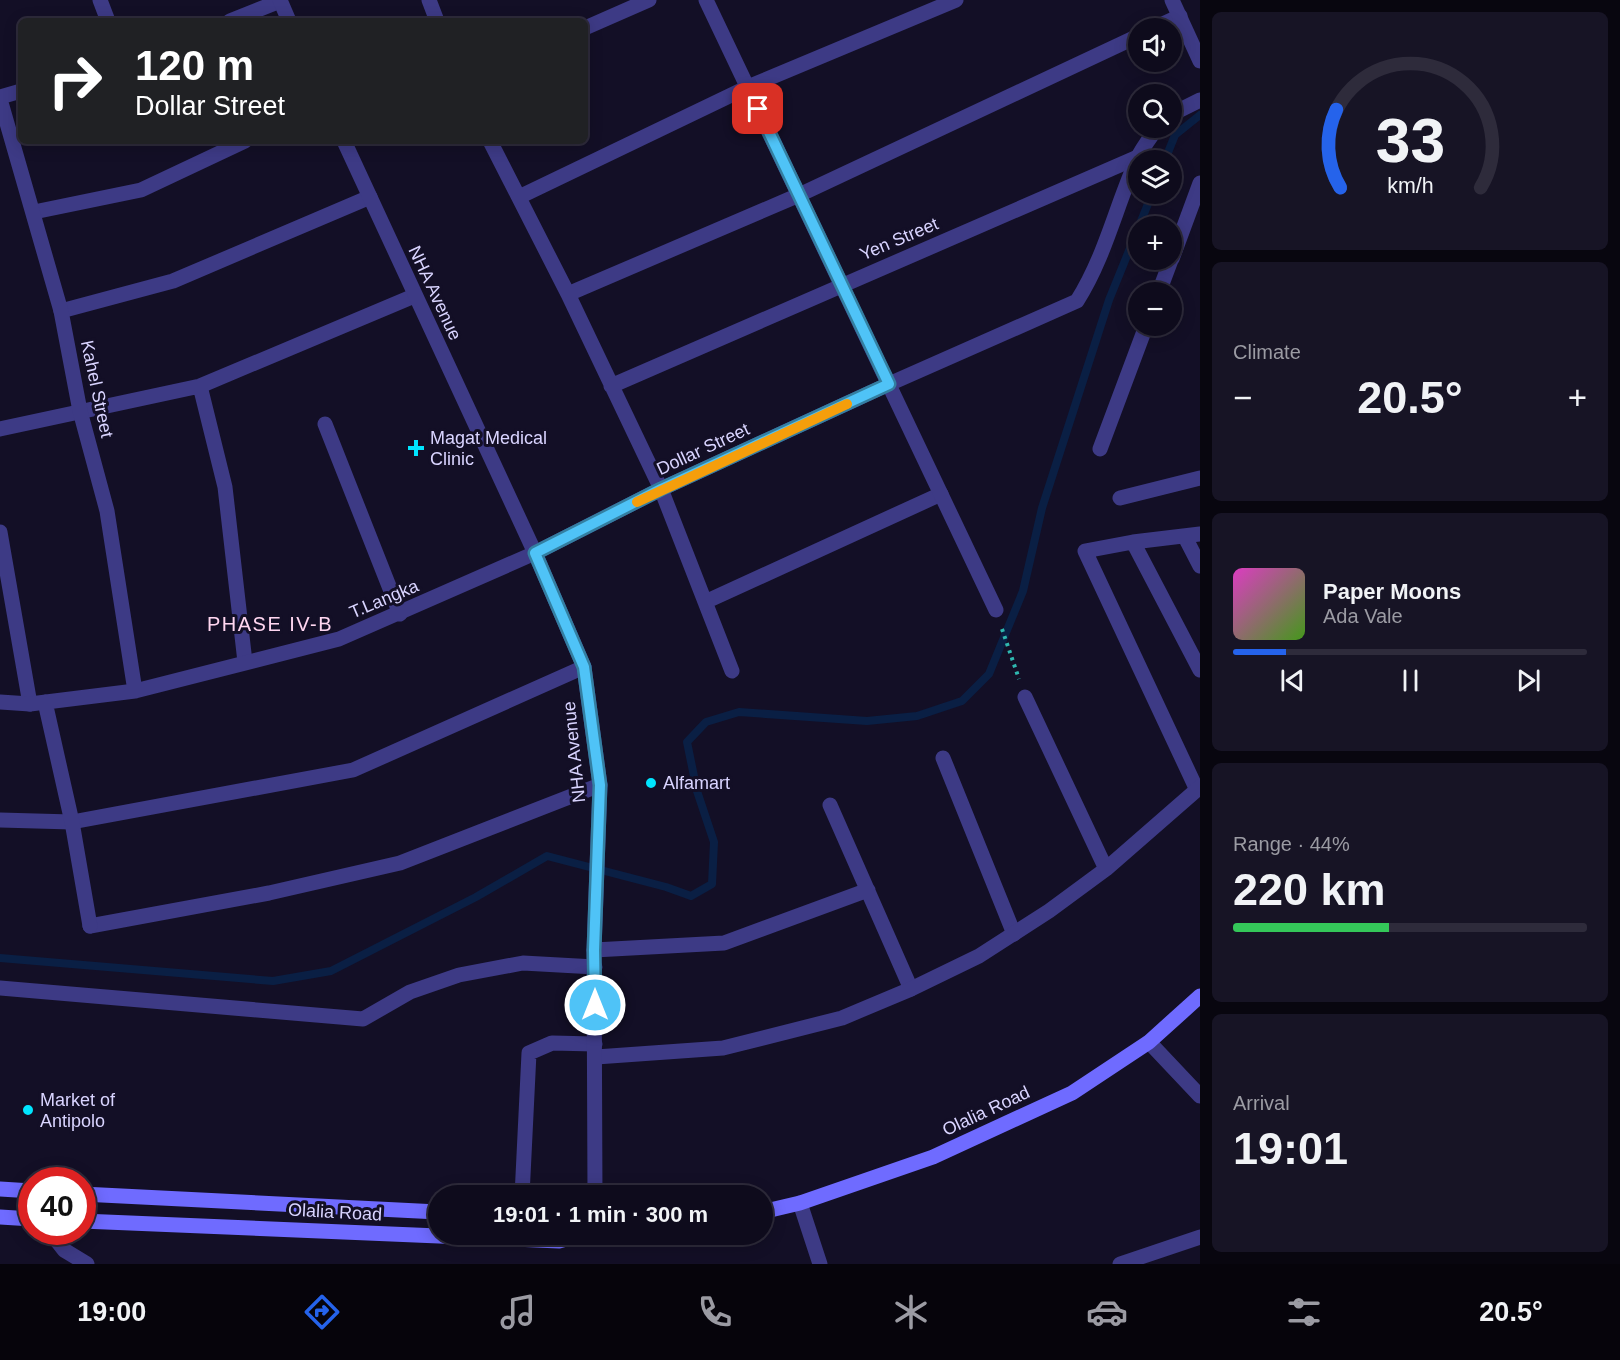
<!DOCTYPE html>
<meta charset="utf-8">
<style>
body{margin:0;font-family:Helvetica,sans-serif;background:#171425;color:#f1f3f6;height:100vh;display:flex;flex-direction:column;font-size:22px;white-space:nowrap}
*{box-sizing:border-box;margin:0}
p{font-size:20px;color:#9b9ba3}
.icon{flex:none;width:33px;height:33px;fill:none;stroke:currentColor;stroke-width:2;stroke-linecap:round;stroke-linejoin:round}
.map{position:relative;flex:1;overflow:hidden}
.sheet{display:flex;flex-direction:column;gap:12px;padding:12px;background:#08060f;width:420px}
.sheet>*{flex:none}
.hud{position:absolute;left:18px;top:18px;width:570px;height:126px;border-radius:9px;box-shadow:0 3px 15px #0003,0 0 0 2px #2e2b3b;background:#202124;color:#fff;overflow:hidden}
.controls{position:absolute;left:1128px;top:18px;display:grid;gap:12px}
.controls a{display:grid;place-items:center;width:54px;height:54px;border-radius:50%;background:#0e0b1c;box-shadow:0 3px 15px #0003,0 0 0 2px #2e2b3b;font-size:30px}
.speed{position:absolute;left:18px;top:1167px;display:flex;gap:12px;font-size:30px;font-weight:700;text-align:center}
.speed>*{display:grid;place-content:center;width:78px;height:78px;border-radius:50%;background:#0e0b1c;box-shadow:0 3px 15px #0003,0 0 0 2px #2e2b3b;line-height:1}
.speed .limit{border:9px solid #d22;background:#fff;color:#111}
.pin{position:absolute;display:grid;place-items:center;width:51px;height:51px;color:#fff;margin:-26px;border-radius:12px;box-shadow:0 3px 9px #0006}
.me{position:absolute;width:66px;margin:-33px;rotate:0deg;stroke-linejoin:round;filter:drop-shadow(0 0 4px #0008)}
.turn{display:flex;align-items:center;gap:21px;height:126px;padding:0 18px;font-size:27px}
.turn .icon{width:78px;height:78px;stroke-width:2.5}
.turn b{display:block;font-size:42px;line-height:51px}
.big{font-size:45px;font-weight:700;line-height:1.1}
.sheet .card{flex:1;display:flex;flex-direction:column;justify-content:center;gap:9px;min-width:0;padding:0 21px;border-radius:9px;background:#171425}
.sheet .dial{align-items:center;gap:0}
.dial svg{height:156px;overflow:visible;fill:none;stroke:#2e2b3b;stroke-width:7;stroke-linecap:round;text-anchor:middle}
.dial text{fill:#f1f3f6;stroke:none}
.song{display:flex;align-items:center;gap:18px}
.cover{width:72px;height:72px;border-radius:9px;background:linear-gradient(135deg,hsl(310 70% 55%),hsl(100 70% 35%))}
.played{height:6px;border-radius:3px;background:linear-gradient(90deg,#2563eb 15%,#2e2b3b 15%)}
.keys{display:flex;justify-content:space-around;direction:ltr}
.heat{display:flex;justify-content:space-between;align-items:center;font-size:33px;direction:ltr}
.charge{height:9px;border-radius:4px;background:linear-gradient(90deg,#34c759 44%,#2e2b3b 0)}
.trip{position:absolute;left:428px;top:1185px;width:345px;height:60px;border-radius:30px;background:#0e0b1c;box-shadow:0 3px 15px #0003,0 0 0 2px #2e2b3b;font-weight:700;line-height:60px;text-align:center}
.tab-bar{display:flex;height:96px;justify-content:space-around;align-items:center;background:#06040b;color:#9b9ba3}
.tab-bar .icon{width:42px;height:42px}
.tab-bar .active{color:#2563eb}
.tab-bar b{font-size:27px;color:#f1f3f6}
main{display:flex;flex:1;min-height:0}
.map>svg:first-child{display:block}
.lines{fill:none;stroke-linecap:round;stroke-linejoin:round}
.stream{stroke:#0a1f44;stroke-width:8}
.path{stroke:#2fb8b0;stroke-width:4;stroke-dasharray:3 4.5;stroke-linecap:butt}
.service{stroke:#3d3a85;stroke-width:15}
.pedestrian{stroke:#3d3a85;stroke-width:15}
.minor{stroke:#3d3a85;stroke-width:15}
.tertiary{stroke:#3d3a85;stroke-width:15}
.secondary{stroke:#6f6bff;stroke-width:15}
.route-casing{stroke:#337fa1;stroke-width:15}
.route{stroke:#4fc3f7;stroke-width:10}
.slow{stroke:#f59e0b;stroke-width:10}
.poi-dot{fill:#00e5ff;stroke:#130f26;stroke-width:2}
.labels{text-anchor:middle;stroke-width:6;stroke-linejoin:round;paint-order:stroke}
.street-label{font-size:18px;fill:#d9d4ff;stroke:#130f26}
.poi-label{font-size:18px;fill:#d9d4ff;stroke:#130f26;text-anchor:start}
.neighbourhood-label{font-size:20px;letter-spacing:1.5px;fill:#ffd6f0;stroke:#130f26}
</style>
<main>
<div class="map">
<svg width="1200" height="1264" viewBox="0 0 1200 1264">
<rect width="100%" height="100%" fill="#130f26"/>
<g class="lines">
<path class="stream" d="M 1165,160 L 1175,135 L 1200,115
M 0,958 L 273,981 L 331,971 L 476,897 L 547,856 L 666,887 L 691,896 L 712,884 L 714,842 L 697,791 L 687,742 L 706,722 L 739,712 L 867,721 L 917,716 L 962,701 L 989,674 L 1023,591 L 1042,508 L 1109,300 L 1152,194"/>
<path class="path" d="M 1002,629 L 1019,679"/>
<path class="service" d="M 100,0 L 108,21
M 1154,28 L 1180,16
M 490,141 L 568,294 L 661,489 L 732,671
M 519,197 L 748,87 L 956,0
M 34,212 L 141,190 L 245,141
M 1172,259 L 1200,183
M 1159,292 L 1171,260
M 568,294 L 799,195 L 1138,36
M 61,311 L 173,281 L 370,197
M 200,386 L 225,487 L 245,662
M 611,386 L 1138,157
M 325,424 L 400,614
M 0,429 L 200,386 L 414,296
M 1100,449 L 1146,326
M 1120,498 L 1200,478
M 0,532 L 30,704
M 1185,537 L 1200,566
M 1133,542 L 1200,670
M 705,602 L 941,494
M 943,758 L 1014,934
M 1197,790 L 1085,551 L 1133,542 L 1200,534
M 830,805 L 911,989
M 0,820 L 72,822 L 353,770 L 584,667
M 594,950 L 724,943 L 868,890
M 0,988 L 363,1019 L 410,992 L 459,975 L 523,963 L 595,967
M 522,1196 L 529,1053 L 552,1043 L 595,1044"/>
<path class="pedestrian" d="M 90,926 L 269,893 L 400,863 L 600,785"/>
<path class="minor" d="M 429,0 L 437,21
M 706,0 L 996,610
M 230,21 L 280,1
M 0,97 L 21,91
M 0,99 L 61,311 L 80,411 L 107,511 L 135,691
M 1172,114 L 1200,100
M 1025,697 L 1106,869
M 0,702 L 30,704 L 135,691 L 339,639 L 535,553 L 661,489 L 889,384 L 1077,301 C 1105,257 1116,206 1137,159 C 1142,148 1150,138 1157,128
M 45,702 L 72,822 L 90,926
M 1149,1042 L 1200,1096
M 596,1057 L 723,1048 L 842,1018 L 911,989 L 979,956 L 1049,911 L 1106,869 L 1200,787
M 800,1203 L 820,1264
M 50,1232 L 64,1250 L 87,1264
M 1120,1264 L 1200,1237"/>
<path class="tertiary" d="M 280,0 L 289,21
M 1172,0 L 1200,61
M 585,28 L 649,0
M 344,141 L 535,553 L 584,667 L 600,785 L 594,950 L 595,1196"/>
<path class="secondary" d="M 0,1189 L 32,1191
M 82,1194 L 438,1212
M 762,1212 L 800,1203 L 933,1157 L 1072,1093 L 1149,1042 L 1200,996
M 0,1217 L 32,1219
M 82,1221 L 559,1241 L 584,1234"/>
</g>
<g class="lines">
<g class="route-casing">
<path id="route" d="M 595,1005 L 594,950 L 600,785 L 584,667 L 535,553 L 661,489 L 889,384 L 758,109"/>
</g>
<use href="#route" class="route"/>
<path class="slow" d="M 637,502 L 847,404"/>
</g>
<g class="poi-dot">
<path d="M413 439h6v6h6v6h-6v6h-6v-6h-6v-6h6z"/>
<circle cx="651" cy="783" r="6"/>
<circle cx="28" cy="1110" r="6"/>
</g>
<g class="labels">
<g class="street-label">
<text transform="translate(899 239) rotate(-23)" y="6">Yen Street</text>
<text transform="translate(435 293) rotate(65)" y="6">NHA Avenue</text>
<text transform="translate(97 389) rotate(78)" y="6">Kahel Street</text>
<text transform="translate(703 449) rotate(-25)" y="6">Dollar Street</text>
<text transform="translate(384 599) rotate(-23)" y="6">T.Langka</text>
<text transform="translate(574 752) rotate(-96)" y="6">NHA Avenue</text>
<text transform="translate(986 1111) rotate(-25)" y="6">Olalia Road</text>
<text transform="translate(335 1212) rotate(3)" y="6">Olalia Road</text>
</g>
<g class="poi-label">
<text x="430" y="444">Magat Medical<tspan x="430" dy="21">Clinic</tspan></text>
<text x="663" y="789">Alfamart</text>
<text x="40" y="1106">Market of<tspan x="40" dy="21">Antipolo</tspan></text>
</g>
<g class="neighbourhood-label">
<text x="270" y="631">PHASE IV-B</text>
</g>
</g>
</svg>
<div class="controls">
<a><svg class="icon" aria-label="sound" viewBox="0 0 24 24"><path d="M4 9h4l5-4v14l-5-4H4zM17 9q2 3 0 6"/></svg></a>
<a><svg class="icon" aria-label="search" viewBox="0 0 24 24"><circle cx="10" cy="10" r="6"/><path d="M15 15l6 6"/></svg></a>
<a><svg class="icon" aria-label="layers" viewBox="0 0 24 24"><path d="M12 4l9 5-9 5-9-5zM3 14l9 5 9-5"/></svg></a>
<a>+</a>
<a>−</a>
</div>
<div class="speed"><div class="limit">40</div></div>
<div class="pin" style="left:758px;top:109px;background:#d93025"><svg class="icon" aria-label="arrive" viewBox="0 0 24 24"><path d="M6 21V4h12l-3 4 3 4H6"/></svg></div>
<svg class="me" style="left:595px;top:1005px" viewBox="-20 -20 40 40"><circle r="17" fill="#4fc3f7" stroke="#fff" stroke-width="3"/><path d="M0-11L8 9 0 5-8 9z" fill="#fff"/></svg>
<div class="trip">19:01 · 1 min · 300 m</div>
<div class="hud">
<div class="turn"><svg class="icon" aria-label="right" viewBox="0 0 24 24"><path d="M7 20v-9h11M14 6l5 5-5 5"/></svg><div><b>120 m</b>Dollar Street</div></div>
</div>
</div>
<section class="sheet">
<div class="card dial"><svg viewBox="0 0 100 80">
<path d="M14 69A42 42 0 1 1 86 69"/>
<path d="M14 69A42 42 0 0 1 12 29" stroke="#2563eb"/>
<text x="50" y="56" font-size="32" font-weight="700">33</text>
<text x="50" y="72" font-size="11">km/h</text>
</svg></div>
<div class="card"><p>Climate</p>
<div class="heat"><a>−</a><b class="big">20.5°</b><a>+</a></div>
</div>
<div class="card">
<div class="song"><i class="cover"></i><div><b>Paper Moons</b><p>Ada Vale</p></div></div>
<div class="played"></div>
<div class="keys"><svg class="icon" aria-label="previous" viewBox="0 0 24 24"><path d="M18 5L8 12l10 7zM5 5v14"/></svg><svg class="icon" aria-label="pause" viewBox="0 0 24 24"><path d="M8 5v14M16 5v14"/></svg><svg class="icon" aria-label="next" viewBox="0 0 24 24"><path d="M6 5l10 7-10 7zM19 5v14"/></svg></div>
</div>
<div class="card"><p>Range · 44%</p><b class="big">220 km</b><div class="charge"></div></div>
<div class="card"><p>Arrival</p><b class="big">19:01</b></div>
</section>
</main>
<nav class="tab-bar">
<b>19:00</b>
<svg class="icon active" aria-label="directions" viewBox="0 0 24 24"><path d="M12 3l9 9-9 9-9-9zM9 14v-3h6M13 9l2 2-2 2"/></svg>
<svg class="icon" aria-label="music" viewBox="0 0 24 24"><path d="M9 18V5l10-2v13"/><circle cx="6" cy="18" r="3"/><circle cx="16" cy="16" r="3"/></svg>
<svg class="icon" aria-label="phone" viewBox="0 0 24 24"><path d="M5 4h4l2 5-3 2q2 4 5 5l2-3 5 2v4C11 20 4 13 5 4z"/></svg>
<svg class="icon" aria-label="climate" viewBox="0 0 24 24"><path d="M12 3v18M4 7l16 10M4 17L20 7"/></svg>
<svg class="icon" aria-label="car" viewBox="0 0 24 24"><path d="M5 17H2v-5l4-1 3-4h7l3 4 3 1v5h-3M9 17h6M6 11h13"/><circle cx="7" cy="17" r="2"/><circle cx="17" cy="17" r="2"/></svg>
<svg class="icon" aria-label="filters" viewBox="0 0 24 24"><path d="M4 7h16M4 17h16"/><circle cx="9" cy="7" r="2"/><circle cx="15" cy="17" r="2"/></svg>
<b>20.5°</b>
</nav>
